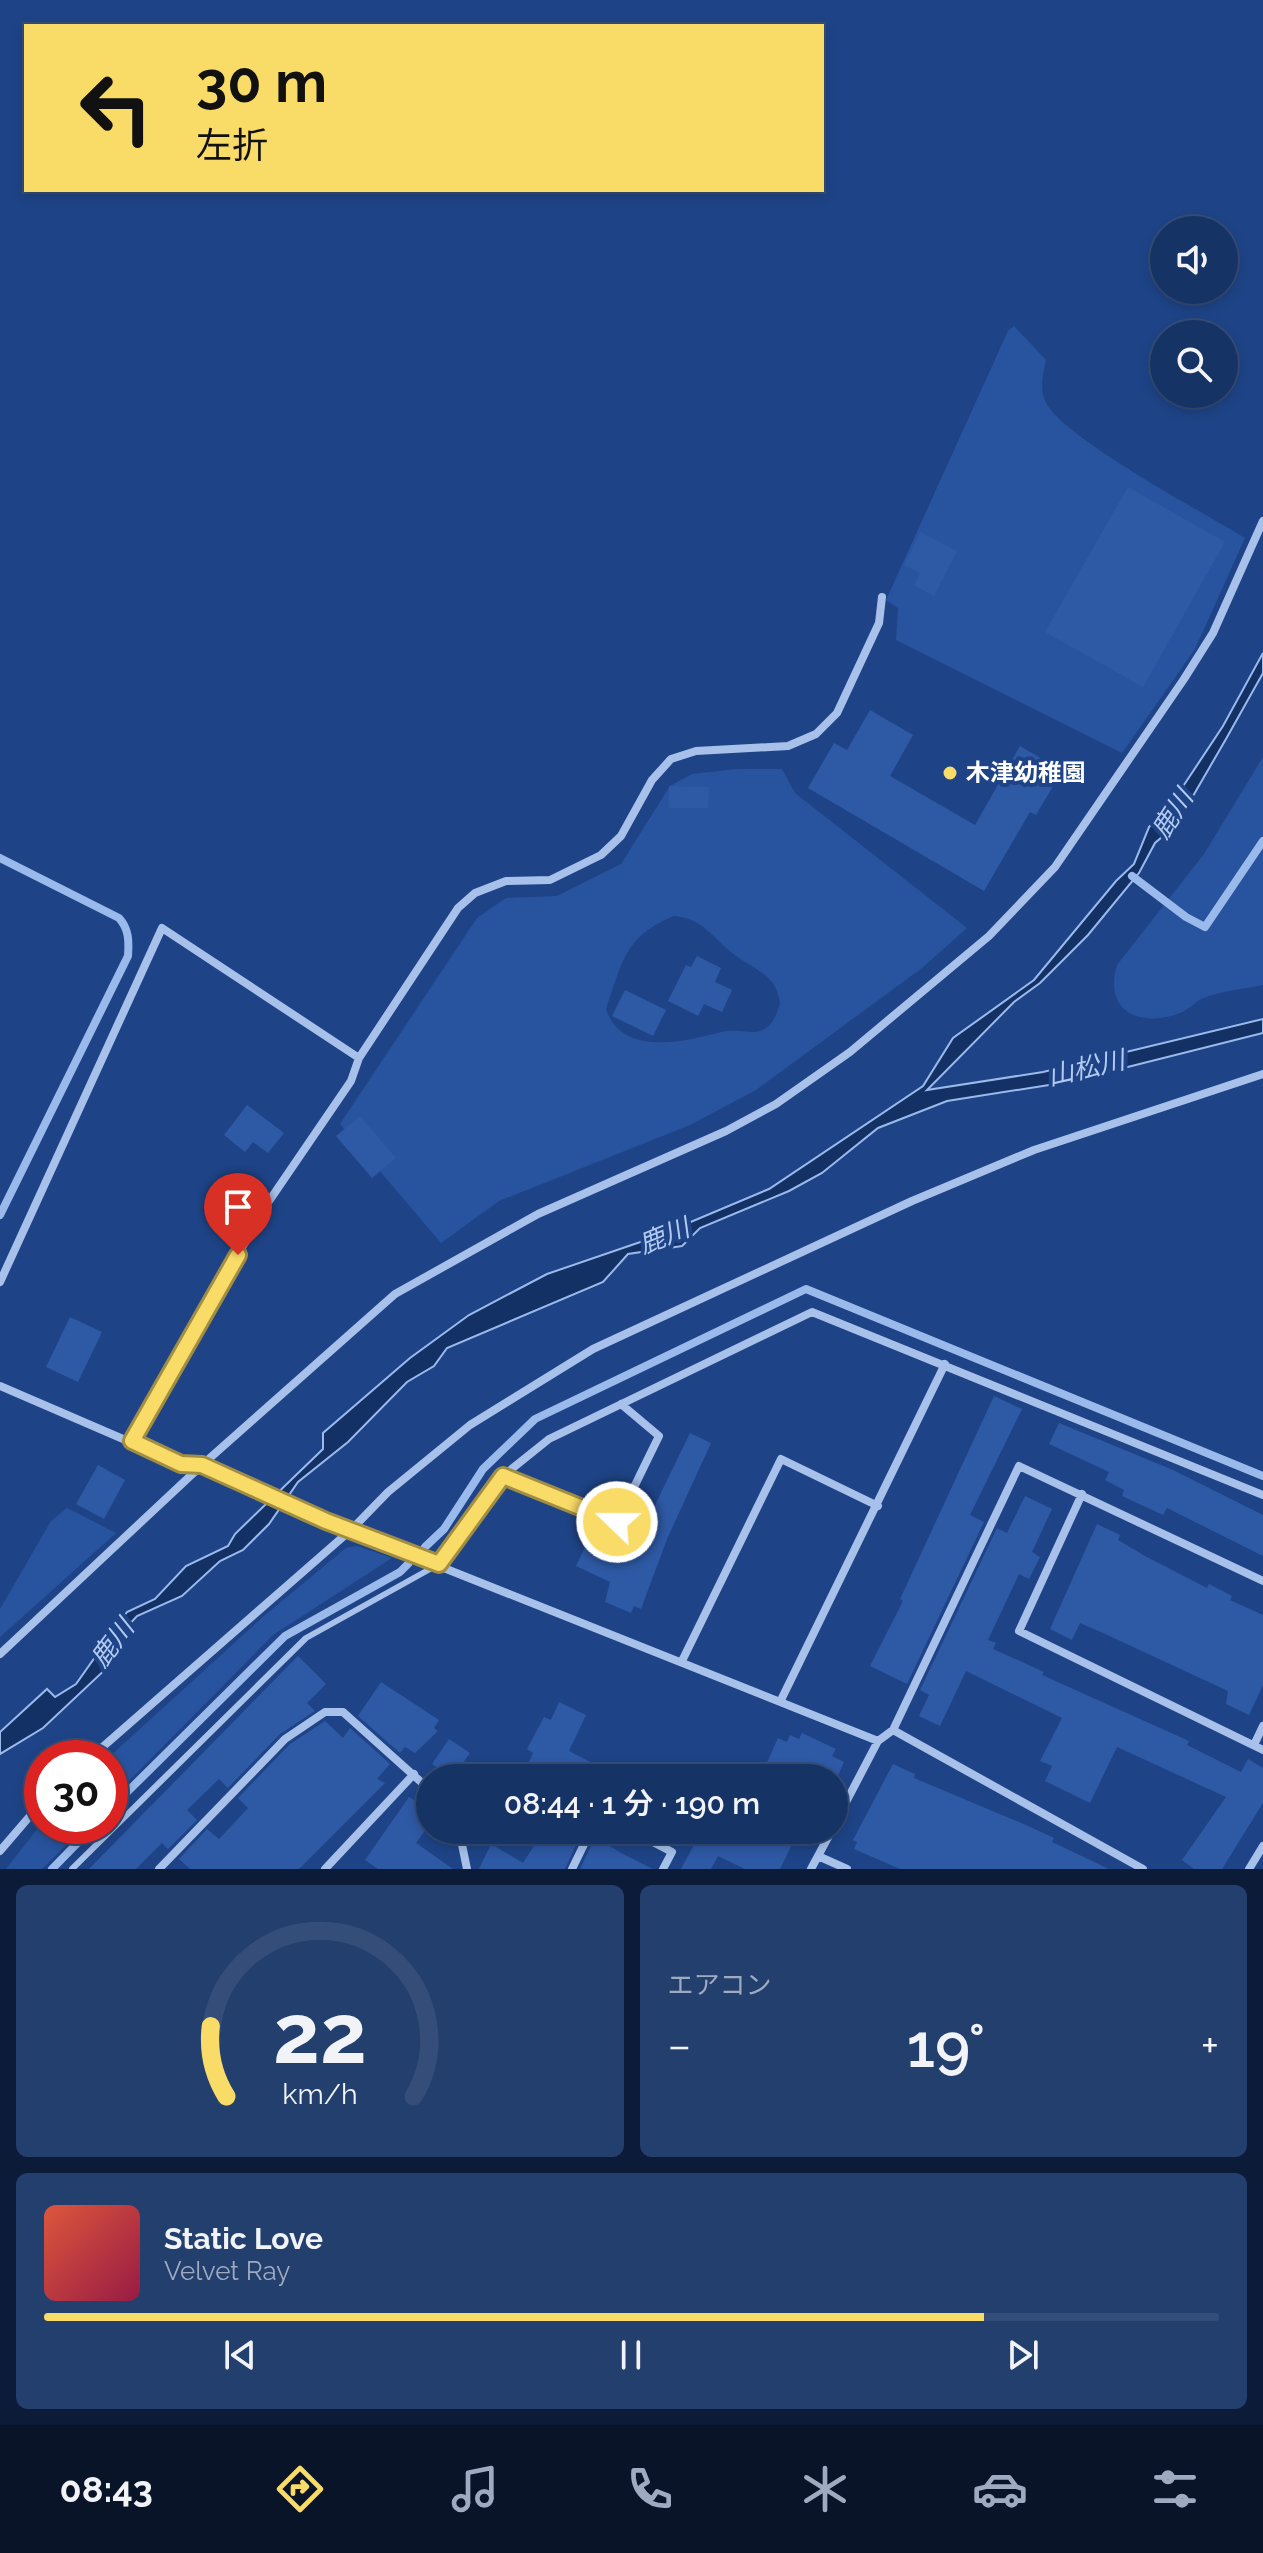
<!DOCTYPE html>
<html lang="ja">
<meta charset="utf-8">
<style>
body{margin:0;font-family:Raleway,"Noto Sans JP",sans-serif;background:#233f6e;color:#f1f3f6;height:100vh;display:flex;flex-direction:column;font-size:30px;white-space:nowrap}
*{box-sizing:border-box;margin:0}
p{font-size:26px;color:#9eaabf}
.icon{flex:none;width:44px;height:44px;fill:none;stroke:currentColor;stroke-width:2;stroke-linecap:round;stroke-linejoin:round}
.map{position:relative;height:1869px;overflow:hidden}
.panel{display:flex;flex-direction:column;gap:16px;padding:16px;background:#0c1c38;flex:1}
.panel>*{flex:none}
.guide{position:absolute;left:24px;top:24px;width:800px;height:168px;border-radius:0px;box-shadow:0 4px 12px #0003,0 0 0 2px #354e79;background:#f9db67;color:#111;overflow:hidden}
.tools{position:absolute;left:1150px;top:216px;display:grid;gap:16px}
.tools a{display:grid;place-items:center;width:88px;height:88px;border-radius:50%;background:#163365;box-shadow:0 4px 12px #0003,0 0 0 2px #354e79;font-size:40px}
.speed{position:absolute;left:24px;top:1740px;display:flex;gap:16px;font-size:40px;font-weight:700;text-align:center}
.speed>*{display:grid;place-content:center;width:104px;height:104px;border-radius:50%;background:#163365;box-shadow:0 4px 12px #0003,0 0 0 2px #354e79;line-height:1}
.speed .limit{border:12px solid #d22;background:#fff;color:#111}
.pin{position:absolute;display:grid;place-items:center;width:68px;height:68px;color:#fff;margin:-82px -34px;border-radius:50% 50% 50% 0;rotate:-45deg;box-shadow:0 0 8px #0007}
.pin .icon{rotate:45deg}
.me{position:absolute;width:88px;margin:-44px;rotate:292deg;stroke-linejoin:round;filter:drop-shadow(0 0 6px #0008)}
.turn{display:flex;align-items:center;gap:28px;height:168px;padding:0 40px;font-size:36px}
.turn .icon{width:104px;height:104px;stroke-width:2.5}
.turn b{display:block;font-size:56px;line-height:68px}
.big{font-size:60px;font-weight:600;line-height:1.1}
.panel .tile{flex:1;display:flex;flex-direction:column;justify-content:center;gap:12px;min-width:0;padding:0 28px;border-radius:12px;background:#233f6e}
.panel .dial{align-items:center;gap:0}
.dial svg{height:208px;overflow:visible;fill:none;stroke:#354e79;stroke-width:7;stroke-linecap:round;text-anchor:middle}
.dial text{fill:#f1f3f6;stroke:none}
.song{display:flex;align-items:center;gap:24px}
.cover{width:96px;height:96px;border-radius:12px;background:linear-gradient(135deg,hsl(10 70% 55%),hsl(340 70% 35%))}
.played{height:8px;border-radius:4px;background:linear-gradient(90deg,#f9db67 80%,#354e79 80%)}
.keys{display:flex;justify-content:space-around;direction:ltr}
.heat{display:flex;justify-content:space-between;align-items:center;font-size:44px;direction:ltr}
.panel .tiles{flex:1;display:grid;gap:16px;grid-template-columns:1fr 1fr}
.tile:last-child{grid-column:span 2}
.trip{position:absolute;left:416px;top:1764px;width:432px;height:80px;border-radius:40px;background:#163365;box-shadow:0 4px 12px #0003,0 0 0 2px #354e79;font-weight:600;line-height:80px;text-align:center}
.dock{display:flex;height:128px;justify-content:space-around;align-items:center;background:#091428;color:#9eaabf}
.dock .icon{width:56px;height:56px}
.dock .selected{color:#f9db67}
.dock b{font-size:36px;color:#f1f3f6}
.map>svg:first-child{display:block}
.green{fill:#28549f;fill-rule:evenodd}
.water{fill:#143166;stroke:#9bbaec;stroke-width:2}
.lines{fill:none;stroke-linecap:round;stroke-linejoin:round}
.stream{stroke:#9bbaec;stroke-width:8}
.building{fill:#2e59a5}
.service{stroke:#a7c1eb;stroke-width:6}
.minor{stroke:#a7c1eb;stroke-width:8}
.route-casing{stroke:#a28e43;stroke-width:20}
.route{stroke:#f9db67;stroke-width:14}
.poi-dot{fill:#f9db67;stroke:#1e4487;stroke-width:3}
.labels{text-anchor:middle;stroke-width:8;stroke-linejoin:round;paint-order:stroke}
.poi-label{font-size:24px;font-weight:bold;fill:#fff;stroke:#1e4487;text-anchor:start}
.water-label{font-size:26px;font-style:italic;fill:#b3cbf2;stroke:#1e4487}
</style>
<div class="map">
<svg width="1263" height="1869" viewBox="0 0 1263 1869">
<rect width="100%" height="100%" fill="#1e4487"/>
<path class="green" d="M 1014,326 L 1046,360 C 1043,374 1039,389 1046,403 C 1064,438 1204,513 1245,538 L 1195,649 L 1122,753 L 896,640 L 898,608 L 886,600 L 1008,331 Z
M 1263,757 L 1263,985 C 1244,989 1220,991 1201,999 C 1194,1003 1188,1010 1180,1013 C 1141,1028 1103,1012 1117,965 L 1204,854 Z
M 738,769 L 782,769 L 795,793 L 967,928 L 922,968 L 756,1090 L 690,1125 L 499,1201 L 441,1243 L 340,1124 L 477,918 L 506,898 L 557,896 L 621,864 L 670,786 L 692,774 ZM 674,916 C 705,919 713,939 735,955 C 756,971 776,974 780,1003 C 768,1047 747,1026 721,1032 C 684,1042 622,1057 606,1009 C 622,964 624,936 674,916 Z
M 67,1508 L 116,1533 L 0,1637 L 0,1609 L 51,1521 Z
M 357,1546 L 392,1558 L 273,1635 L 110,1800 L 108,1758 L 264,1616 L 346,1548 Z
M 42,1823 L 85,1826 L 42,1869 L 6,1869 Z"/>
<path class="water" d="M 1263,653 L 1263,673 L 1226,739 L 1193,796 L 1169,831 L 1155,843 L 1139,873 L 1088,935 L 1040,983 L 1014,1002 L 927,1090 L 1043,1072 L 1263,1019 L 1263,1033 L 1068,1082 L 947,1101 L 878,1128 L 822,1173 L 789,1191 L 700,1228 L 682,1246 L 628,1254 L 603,1282 L 447,1348 L 434,1366 L 407,1382 L 348,1442 L 298,1482 L 269,1524 L 243,1550 L 220,1561 L 182,1596 L 137,1616 L 124,1630 L 110,1665 L 43,1728 L 0,1754 L 0,1732 L 47,1689 L 55,1697 L 76,1684 L 127,1612 L 155,1599 L 186,1566 L 228,1546 L 235,1534 L 323,1449 L 323,1433 L 410,1358 L 469,1315 L 547,1274 L 655,1237 L 769,1189 L 923,1086 L 953,1038 L 1034,980 L 1116,881 L 1134,864 L 1149,827 L 1176,797 L 1223,726 Z"/>
<g class="lines">
<path class="stream" d="M 0,858 L 119,918 C 129,929 129,941 128,956 L 0,1215
M 1132,876 L 1186,917 L 1205,927 L 1263,841
M 425,1547 L 444,1529 L 483,1469 L 535,1419 L 806,1289 L 1263,1476
M 110,1809 L 285,1636 L 400,1572 L 408,1564
M 52,1869 L 94,1826"/>
</g>
<path class="building" d="M 1128,487 L 1225,542 L 1143,687 L 1045,632 Z
M 920,532 L 957,551 L 934,596 L 914,585 L 920,573 L 904,565 Z
M 870,710 L 913,735 L 890,776 L 975,825 L 1020,746 L 1062,771 L 1036,815 L 1030,812 L 984,891 L 808,788 L 834,743 L 847,750 Z
M 669,786 L 709,787 L 708,808 L 669,808 Z
M 697,956 L 721,968 L 715,982 L 732,990 L 722,1012 L 704,1004 L 698,1016 L 668,1001 L 686,965 L 691,967 Z
M 625,990 L 666,1010 L 653,1036 L 612,1016 Z
M 247,1105 L 284,1133 L 268,1153 L 253,1142 L 245,1152 L 224,1135 Z
M 360,1116 L 396,1158 L 372,1178 L 336,1136 Z
M 70,1317 L 102,1332 L 78,1382 L 46,1367 Z
M 994,1396 L 1022,1409 L 970,1515 L 984,1522 L 907,1684 L 870,1666 L 903,1601 L 900,1599 Z
M 1059,1423 L 1173,1470 L 1263,1515 L 1263,1556 L 1167,1508 L 1163,1515 L 1122,1496 L 1124,1490 L 1105,1480 L 1109,1472 L 1049,1444 Z
M 690,1433 L 711,1443 L 667,1539 L 641,1609 L 634,1606 L 631,1613 L 605,1602 L 610,1582 L 576,1566 L 593,1530 L 627,1546 L 631,1537 L 638,1540 Z
M 98,1465 L 125,1480 L 104,1519 L 76,1504 Z
M 1025,1496 L 1052,1509 L 1032,1552 L 1040,1557 L 1029,1579 L 1019,1574 L 988,1640 L 996,1643 L 993,1649 L 1044,1672 L 1042,1675 L 1189,1741 L 1187,1745 L 1241,1772 L 1248,1759 L 1263,1768 L 1263,1803 L 1222,1869 L 1194,1869 L 1182,1860 L 1226,1797 L 1117,1747 L 1090,1803 L 1045,1781 L 1052,1766 L 1040,1761 L 1062,1718 L 966,1671 L 940,1726 L 919,1716 L 929,1695 L 920,1690 L 997,1528 L 1007,1533 Z
M 1097,1524 L 1120,1535 L 1118,1540 L 1145,1556 L 1207,1588 L 1209,1584 L 1232,1596 L 1230,1600 L 1263,1615 L 1263,1685 L 1249,1715 L 1226,1704 L 1228,1691 L 1103,1633 L 1080,1623 L 1072,1640 L 1050,1629 Z
M 298,1656 L 326,1684 L 307,1703 L 315,1711 L 280,1734 L 228,1788 L 219,1779 L 187,1810 L 197,1820 L 168,1849 L 162,1843 L 136,1869 L 89,1869 Z
M 381,1682 L 439,1720 L 434,1728 L 438,1731 L 415,1753 L 405,1747 L 400,1753 L 358,1716 Z
M 559,1702 L 586,1715 L 569,1751 L 621,1778 L 522,1778 L 533,1753 L 527,1749 L 544,1717 L 551,1720 Z
M 325,1721 L 343,1738 L 350,1728 L 390,1764 L 377,1779 L 385,1783 L 299,1869 L 190,1869 L 179,1859 L 207,1829 L 219,1839 L 248,1808 L 238,1798 L 290,1744 Z
M 802,1733 L 836,1749 L 832,1756 L 844,1762 L 837,1778 L 760,1778 L 778,1738 L 787,1742 L 790,1735 L 799,1739 Z
M 449,1739 L 470,1753 L 452,1778 L 432,1764 Z
M 893,1764 L 915,1774 L 914,1778 L 1026,1825 L 1054,1838 L 1052,1842 L 1109,1869 L 900,1869 L 854,1849 L 857,1842 L 853,1840 Z
M 409,1797 L 430,1809 L 430,1824 L 416,1843 L 453,1869 L 378,1869 L 365,1860 Z
M 544,1830 L 583,1830 L 565,1869 L 479,1869 L 491,1844 L 523,1863 Z
M 702,1830 L 799,1830 L 780,1869 L 745,1869 L 718,1856 L 711,1869 L 681,1869 Z
M 595,1837 L 623,1854 L 653,1869 L 580,1869 Z"/>
<g class="lines">
<path class="service" d="M 72,1869 L 306,1638 L 439,1564"/>
<path class="minor" d="M 0,1282 L 162,928 L 359,1058
M 0,1386 L 181,1464 L 202,1465 L 326,1521 L 878,1741
M 132,1441 L 265,1207 L 351,1081 L 359,1058 L 458,908 L 475,893 L 506,881 L 550,880 L 601,855 L 621,836 L 652,780 L 671,759 L 696,751 L 788,746 L 816,734 L 837,713 L 879,623 L 882,597
M 503,1476 L 617,1522 L 659,1436 L 621,1404
M 1082,1494 L 1019,1631 L 1263,1750
M 439,1564 L 503,1476 L 549,1439 L 812,1312 L 1263,1495
M 0,1654 L 202,1465 L 395,1294 L 538,1214 L 726,1131 L 776,1104 L 850,1052 L 989,936 L 1055,867 L 1184,679 L 1213,633 L 1263,521
M 682,1661 L 781,1459 L 878,1506
M 781,1700 L 945,1364
M 893,1730 L 1019,1466 L 1263,1581
M 1254,1745 L 1263,1726
M 90,1758 L 352,1529 L 388,1492 L 470,1425 L 593,1349 L 912,1201 L 1034,1150 L 1263,1074
M 490,1778 L 493,1770
M 834,1825 L 878,1741 L 893,1730 L 1143,1869
M 459,1830 L 467,1869
M 630,1830 L 672,1852 L 663,1869
M 0,1851 L 42,1802
M 818,1856 L 847,1869
M 159,1869 L 285,1739 L 325,1712 L 343,1712 L 430,1790
M 325,1869 L 414,1774
M 572,1869 L 591,1830
M 811,1869 L 832,1830
M 1249,1869 L 1263,1846"/>
</g>
<g class="lines">
<g class="route-casing">
<path id="route" d="M 238,1255 L 132,1441 L 181,1464 L 202,1465 L 326,1521 L 439,1564 L 503,1476 L 617,1522"/>
</g>
<use href="#route" class="route"/>
</g>
<circle class="poi-dot" cx="950" cy="773" r="8"/>
<g class="labels">
<g class="poi-label">
<text x="966" y="781">木津幼稚園</text>
</g>
<g class="water-label">
<text transform="translate(1172 814) rotate(-57)" y="9">鹿川</text>
<text transform="translate(1086 1068) rotate(-13)" y="9">山松川</text>
<text transform="translate(664 1236) rotate(-22)" y="9">鹿川</text>
<text transform="translate(112 1643) rotate(-53)" y="9">鹿川</text>
</g>
</g>
</svg>
<div class="tools">
<a><svg class="icon" aria-label="sound" viewBox="0 0 24 24"><path d="M4 9h4l5-4v14l-5-4H4zM17 9q2 3 0 6"/></svg></a>
<a><svg class="icon" aria-label="search" viewBox="0 0 24 24"><circle cx="10" cy="10" r="6"/><path d="M15 15l6 6"/></svg></a>
</div>
<div class="speed"><div class="limit">30</div></div>
<div class="pin" style="left:238px;top:1255px;background:#d93025"><svg class="icon" aria-label="arrive" viewBox="0 0 24 24"><path d="M6 21V4h12l-3 4 3 4H6"/></svg></div>
<svg class="me" style="left:617px;top:1522px" viewBox="-20 -20 40 40"><circle r="17" fill="#f9db67" stroke="#fff" stroke-width="3"/><path d="M0-11L8 9 0 5-8 9z" fill="#fff"/></svg>
<div class="trip">08:44 · 1 分 · 190 m</div>
<div class="guide">
<div class="turn"><svg class="icon" aria-label="left" viewBox="0 0 24 24"><path d="M17 20v-9H6M10 6l-5 5 5 5"/></svg><div><b>30 m</b>左折</div></div>
</div>
</div>
<section class="panel">
<div class="tiles">
<div class="tile dial"><svg viewBox="0 0 100 80">
<path d="M14 69A42 42 0 1 1 86 69"/>
<path d="M14 69A42 42 0 0 1 8 42" stroke="#f9db67"/>
<text x="50" y="56" font-size="32" font-weight="700">22</text>
<text x="50" y="72" font-size="11">km/h</text>
</svg></div>
<div class="tile"><p>エアコン</p>
<div class="heat"><a>−</a><b class="big">19°</b><a>+</a></div>
</div>
<div class="tile">
<div class="song"><i class="cover"></i><div><b>Static Love</b><p>Velvet Ray</p></div></div>
<div class="played"></div>
<div class="keys"><svg class="icon" aria-label="previous" viewBox="0 0 24 24"><path d="M18 5L8 12l10 7zM5 5v14"/></svg><svg class="icon" aria-label="pause" viewBox="0 0 24 24"><path d="M8 5v14M16 5v14"/></svg><svg class="icon" aria-label="next" viewBox="0 0 24 24"><path d="M6 5l10 7-10 7zM19 5v14"/></svg></div>
</div>
</div>
</section>
<nav class="dock">
<b>08:43</b>
<svg class="icon selected" aria-label="directions" viewBox="0 0 24 24"><path d="M12 3l9 9-9 9-9-9zM9 14v-3h6M13 9l2 2-2 2"/></svg>
<svg class="icon" aria-label="music" viewBox="0 0 24 24"><path d="M9 18V5l10-2v13"/><circle cx="6" cy="18" r="3"/><circle cx="16" cy="16" r="3"/></svg>
<svg class="icon" aria-label="phone" viewBox="0 0 24 24"><path d="M5 4h4l2 5-3 2q2 4 5 5l2-3 5 2v4C11 20 4 13 5 4z"/></svg>
<svg class="icon" aria-label="climate" viewBox="0 0 24 24"><path d="M12 3v18M4 7l16 10M4 17L20 7"/></svg>
<svg class="icon" aria-label="car" viewBox="0 0 24 24"><path d="M5 17H2v-5l4-1 3-4h7l3 4 3 1v5h-3M9 17h6M6 11h13"/><circle cx="7" cy="17" r="2"/><circle cx="17" cy="17" r="2"/></svg>
<svg class="icon" aria-label="filters" viewBox="0 0 24 24"><path d="M4 7h16M4 17h16"/><circle cx="9" cy="7" r="2"/><circle cx="15" cy="17" r="2"/></svg>
</nav>
